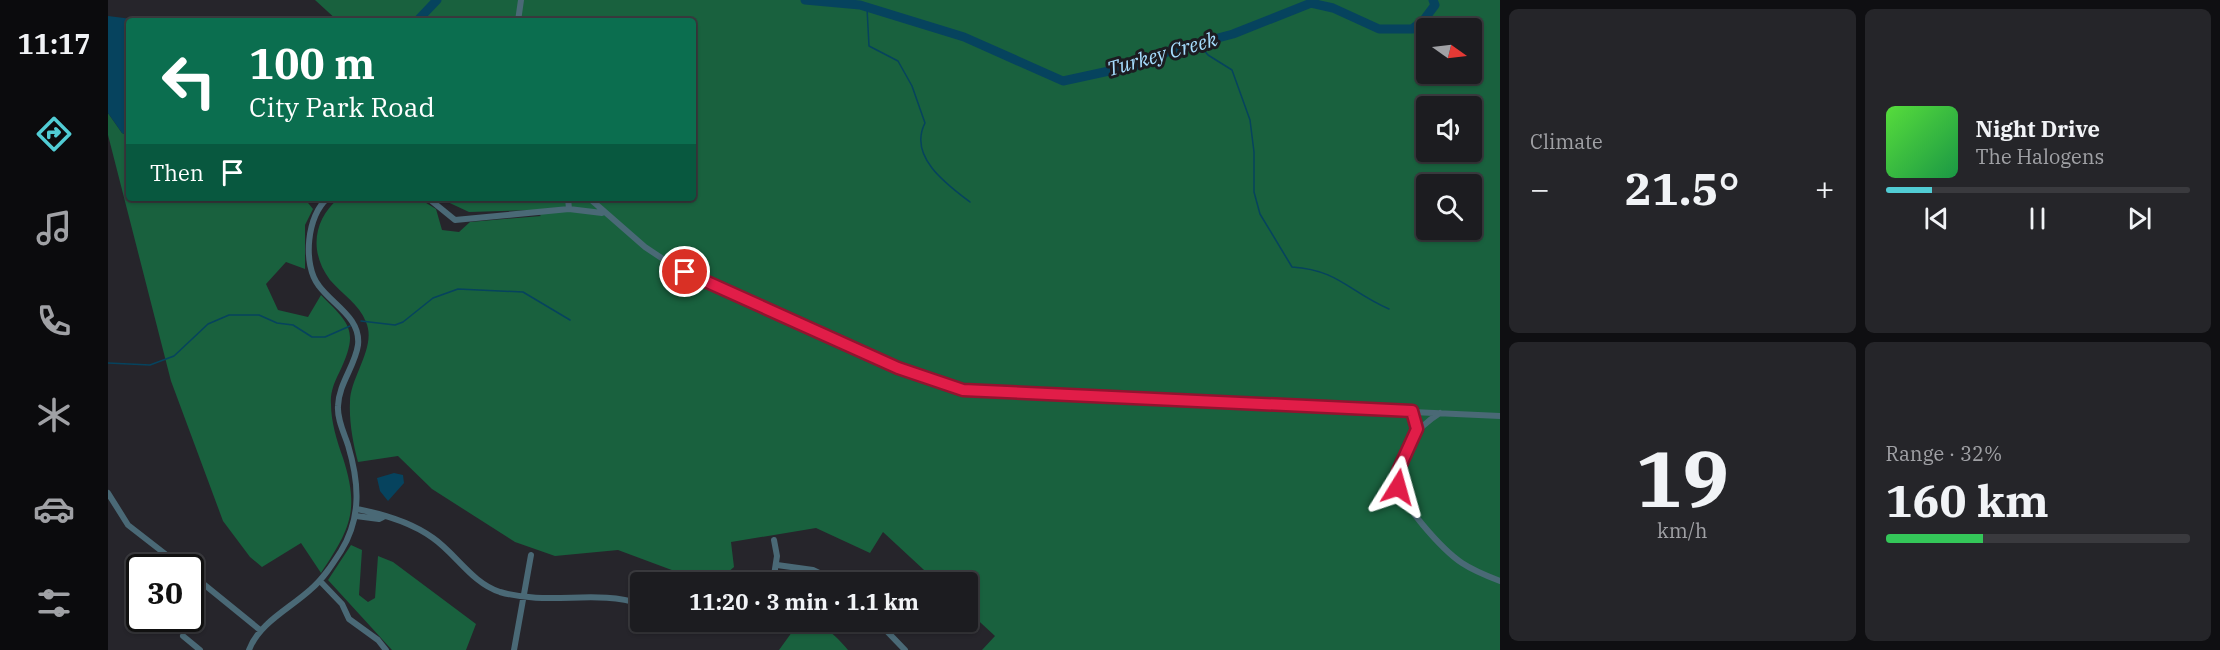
<!DOCTYPE html>
<meta charset="utf-8">
<style>
body{margin:0;font-family:"IBM Plex Serif",serif;background:#252529;color:#f1f3f6;height:100vh;display:flex;flex-direction:column;font-size:22px;white-space:nowrap}
*{box-sizing:border-box;margin:0}
p{font-size:20px;color:#a0a1a5}
.icon{flex:none;width:33px;height:33px;fill:none;stroke:currentColor;stroke-width:2;stroke-linecap:round;stroke-linejoin:round}
.map{position:relative;flex:1;overflow:hidden}
.panel{display:flex;flex-direction:column;gap:9px;padding:9px;background:#0f0f12;width:720px}
.panel>*{flex:none}
.top-card{position:absolute;left:18px;top:18px;width:570px;height:183px;border-radius:6px;box-shadow:0 2px 4px #0004,0 0 0 2px #3a3a3e;background:#0b6e4f;color:#fff;overflow:hidden}
.needle{width:39px;rotate:104deg}
.fabs{position:absolute;left:1308px;top:18px;display:grid;gap:12px}
.fabs a{display:grid;place-items:center;width:66px;height:66px;border-radius:6px;background:#1c1c20;box-shadow:0 2px 4px #0004,0 0 0 2px #3a3a3e;font-size:30px}
.speed{position:absolute;left:18px;top:554px;display:flex;gap:12px;font-size:30px;font-weight:700;text-align:center}
.speed>*{display:grid;place-content:center;width:78px;height:78px;border-radius:50%;background:#1c1c20;box-shadow:0 2px 4px #0004,0 0 0 2px #3a3a3e;line-height:1}
.speed .limit{border:3px solid #111;border-radius:9px;background:#fff;color:#111}
.pin{position:absolute;display:grid;place-items:center;width:51px;height:51px;color:#fff;margin:-26px;border:3px solid #fff;border-radius:50%;box-shadow:0 2px 6px #0007}
.me{position:absolute;width:66px;margin:-33px;rotate:8deg;stroke-linejoin:round;filter:drop-shadow(0 0 4px #0008)}
.turn{display:flex;align-items:center;gap:21px;height:126px;padding:0 24px;font-size:27px}
.turn .icon{width:78px;height:78px;stroke-width:2.5}
.turn b{display:block;font-size:42px;line-height:51px}
.then{display:flex;align-items:center;height:57px;padding:0 24px;background:#0003;gap:12px;font-size:22px}
.big{font-size:45px;font-weight:700;line-height:1.1}
.panel .widget{flex:1;display:flex;flex-direction:column;justify-content:center;gap:9px;min-width:0;padding:0 21px;border-radius:9px;background:#252529}
.panel .dial{align-items:center;gap:0}
.dial b{font-size:78px;line-height:1}
.song{display:flex;align-items:center;gap:18px}
.cover{width:72px;height:72px;border-radius:9px;background:linear-gradient(135deg,hsl(110 70% 55%),hsl(140 70% 35%))}
.played{height:6px;border-radius:3px;background:linear-gradient(90deg,#51ccd4 15%,#3a3a3e 15%)}
.keys{display:flex;justify-content:space-around;direction:ltr}
.heat{display:flex;justify-content:space-between;align-items:center;font-size:33px;direction:ltr}
.charge{height:9px;border-radius:4px;background:linear-gradient(90deg,#34c759 32%,#3a3a3e 0)}
.panel .tiles{flex:1;display:grid;gap:9px;grid-template-columns:repeat(2,1fr)}
.trip{position:absolute;left:522px;top:572px;width:348px;height:60px;border-radius:6px;background:#1c1c20;box-shadow:0 2px 4px #0004,0 0 0 2px #3a3a3e;font-weight:700;line-height:60px;text-align:center}
main{display:flex;flex:1;min-height:0}
.tabs{display:flex;flex-direction:column;width:108px;justify-content:space-around;align-items:center;background:#0b0b0d;color:#a0a1a5}
.tabs .icon{width:42px;height:42px}
.tabs .current{color:#51ccd4}
.tabs b{font-size:27px;color:#f1f3f6}
.map>svg:first-child{display:block}
.forest{fill:#19613e;fill-rule:evenodd}
.water{fill:#06435e}
.lines{fill:none;stroke-linecap:round;stroke-linejoin:round}
.stream{stroke:#06435e;stroke-width:1.5}
.river{stroke:#06435e;stroke-width:9}
.street{stroke:#4a6976;stroke-width:6}
.route-casing{stroke:#92132f;stroke-width:15}
.route{stroke:#e11d48;stroke-width:10}
.labels{text-anchor:middle;stroke-width:6;stroke-linejoin:round;paint-order:stroke}
.water-label{font-size:20px;font-style:italic;fill:#a6ddfe;stroke:#1c1c21}
</style>
<main>
<nav class="tabs">
<b>11:17</b>
<svg class="icon current" aria-label="directions" viewBox="0 0 24 24"><path d="M12 3l9 9-9 9-9-9zM9 14v-3h6M13 9l2 2-2 2"/></svg>
<svg class="icon" aria-label="music" viewBox="0 0 24 24"><path d="M9 18V5l10-2v13"/><circle cx="6" cy="18" r="3"/><circle cx="16" cy="16" r="3"/></svg>
<svg class="icon" aria-label="phone" viewBox="0 0 24 24"><path d="M5 4h4l2 5-3 2q2 4 5 5l2-3 5 2v4C11 20 4 13 5 4z"/></svg>
<svg class="icon" aria-label="climate" viewBox="0 0 24 24"><path d="M12 3v18M4 7l16 10M4 17L20 7"/></svg>
<svg class="icon" aria-label="car" viewBox="0 0 24 24"><path d="M5 17H2v-5l4-1 3-4h7l3 4 3 1v5h-3M9 17h6M6 11h13"/><circle cx="7" cy="17" r="2"/><circle cx="17" cy="17" r="2"/></svg>
<svg class="icon" aria-label="filters" viewBox="0 0 24 24"><path d="M4 7h16M4 17h16"/><circle cx="9" cy="7" r="2"/><circle cx="15" cy="17" r="2"/></svg>
</nav>
<div class="map">
<svg width="1392" height="650" viewBox="0 0 1392 650">
<rect width="100%" height="100%" fill="#26252b"/>
<path class="forest" d="M 207,0 L 1392,0 L 1392,650 L 874,650 L 887,636 L 860,611 L 860,582 L 829,582 L 775,532 L 762,553 L 708,528 L 623,542 L 626,567 L 612,579 L 596,582 L 510,550 L 447,556 L 407,542 L 324,489 L 290,456 L 250,462 C 245,443 241,422 242,402 C 242,377 269,347 258,322 C 251,304 234,294 222,280 C 201,252 205,220 231,198 L 310,198 L 328,209 L 334,230 L 351,232 L 362,222 L 433,216 L 427,210 L 361,212 L 331,198 L 585,198 L 585,21 L 230,21 ZM 1318,28 L 1364,28 L 1364,74 L 1318,74 ZM 1318,106 L 1364,106 L 1364,152 L 1318,152 ZM 1318,184 L 1364,184 L 1364,230 L 1318,230 Z
M 0,113 L 14,133 L 21,136 L 21,198 L 196,198 L 205,209 L 197,225 L 197,269 L 178,262 L 158,284 L 170,310 L 200,317 L 213,295 C 243,325 251,331 231,373 C 226,383 222,393 223,404 C 223,422 229,441 235,458 C 252,511 242,529 213,573 L 193,543 L 154,567 L 142,557 L 115,521 L 63,381 L 0,135 Z
M 243,545 L 254,550 L 251,595 L 260,602 L 267,598 L 270,556 L 285,562 L 368,624 L 358,650 L 284,650 L 220,580 Z
M 692,621 C 712,621 727,634 740,650 L 671,650 Z"/>
<path class="water" d="M 0,16 L 32,20 L 21,21 L 21,136 L 14,133 L 0,113 Z
M 286,473 L 295,475 L 296,483 L 280,501 L 272,491 L 269,478 Z"/>
<g class="lines">
<path class="stream" d="M 759,8 L 761,46 L 790,61 L 804,86 L 817,123 C 800,156 838,184 862,202
M 1090,43 L 1100,55 L 1124,70 L 1142,120 L 1146,152 L 1146,192 L 1152,214 L 1184,267 C 1231,270 1241,292 1281,309
M 253,321 L 287,325 L 295,322 L 325,298 L 350,289 L 415,292 L 462,320
M 0,363 L 42,365 L 66,356 L 100,324 L 121,315 L 151,315 L 169,323 L 185,325 L 204,337 L 217,337 L 242,326"/>
<path class="river" d="M 697,0 L 752,5 L 856,37 L 955,81 L 1038,63 L 1061,51 L 1125,34 L 1203,3 L 1225,8 L 1271,29 L 1304,29 L 1315,21 L 1327,5 L 1325,0
M 309,21 L 329,0"/>
<path class="street" d="M 410,21 L 413,0
M 320,198 L 347,220 L 461,209 L 494,213
M 460,198 L 461,209
M 481,198 L 537,247 L 570,269 L 821,380 L 855,390 L 885,393 L 1392,416
M 1304,411 L 1309,429
M 1332,413 C 1311,426 1287,452 1289,480 C 1290,502 1336,551 1354,563 C 1366,571 1379,576 1392,581
M 0,493 L 20,525 L 74,567
M 249,509 C 275,514 303,522 325,538 C 348,554 364,583 392,592 C 440,606 490,589 532,604
M 248,516 L 271,519 L 275,517
M 669,565 L 705,570 L 730,582
M 82,573 L 152,630
M 212,581 L 234,604 L 241,619 L 270,640 L 278,650
M 665,582 L 669,556 L 666,540
M 563,621 C 585,634 610,632 632,621
M 769,621 L 797,650
M 75,636 L 92,650
M 141,650 C 151,623 181,609 202,590 C 215,579 224,565 233,551 C 254,517 251,482 240,445 C 236,433 229,419 230,406 C 231,383 247,366 250,345 C 253,318 225,305 211,286 C 194,265 199,214 220,198
M 406,650 L 423,555"/>
</g>
<g class="lines">
<g class="route-casing">
<path id="route" d="M 577,272 L 790,368 L 855,390 L 1304,411 L 1309,429 L 1290,471 L 1290,487"/>
</g>
<use href="#route" class="route"/>
</g>
<g class="labels">
<g class="water-label">
<text transform="translate(1054 54) rotate(-16)" y="7">Turkey Creek</text>
</g>
</g>
</svg>
<div class="fabs">
<a><svg class="needle" viewBox="-14 -14 28 28"><path d="M0-13l5 13h-10z" fill="#e53935"/><path d="M0 13l5-13h-10z" fill="#a0a1a5"/></svg></a>
<a><svg class="icon" aria-label="sound" viewBox="0 0 24 24"><path d="M4 9h4l5-4v14l-5-4H4zM17 9q2 3 0 6"/></svg></a>
<a><svg class="icon" aria-label="search" viewBox="0 0 24 24"><circle cx="10" cy="10" r="6"/><path d="M15 15l6 6"/></svg></a>
</div>
<div class="speed"><div class="limit">30</div></div>
<div class="pin" style="left:577px;top:272px;background:#d93025"><svg class="icon" aria-label="arrive" viewBox="0 0 24 24"><path d="M6 21V4h12l-3 4 3 4H6"/></svg></div>
<svg class="me" style="left:1290px;top:487px" viewBox="-20 -20 40 40"><path d="M0-17L14 15 0 8-14 15z" fill="#e11d48" stroke="#fff" stroke-width="4"/></svg>
<div class="trip">11:20 · 3 min · 1.1 km</div>
<div class="top-card">
<div class="turn"><svg class="icon" aria-label="left" viewBox="0 0 24 24"><path d="M17 20v-9H6M10 6l-5 5 5 5"/></svg><div><b>100 m</b>City Park Road</div></div>
<div class="then">Then<svg class="icon" aria-label="arrive" viewBox="0 0 24 24"><path d="M6 21V4h12l-3 4 3 4H6"/></svg></div>
</div>
</div>
<section class="panel">
<div class="tiles">
<div class="widget"><p>Climate</p>
<div class="heat"><a>−</a><b class="big">21.5°</b><a>+</a></div>
</div>
<div class="widget">
<div class="song"><i class="cover"></i><div><b>Night Drive</b><p>The Halogens</p></div></div>
<div class="played"></div>
<div class="keys"><svg class="icon" aria-label="previous" viewBox="0 0 24 24"><path d="M18 5L8 12l10 7zM5 5v14"/></svg><svg class="icon" aria-label="pause" viewBox="0 0 24 24"><path d="M8 5v14M16 5v14"/></svg><svg class="icon" aria-label="next" viewBox="0 0 24 24"><path d="M6 5l10 7-10 7zM19 5v14"/></svg></div>
</div>
<div class="widget dial"><b>19</b><p>km/h</p></div>
<div class="widget"><p>Range · 32%</p><b class="big">160 km</b><div class="charge"></div></div>
</div>
</section>
</main>
